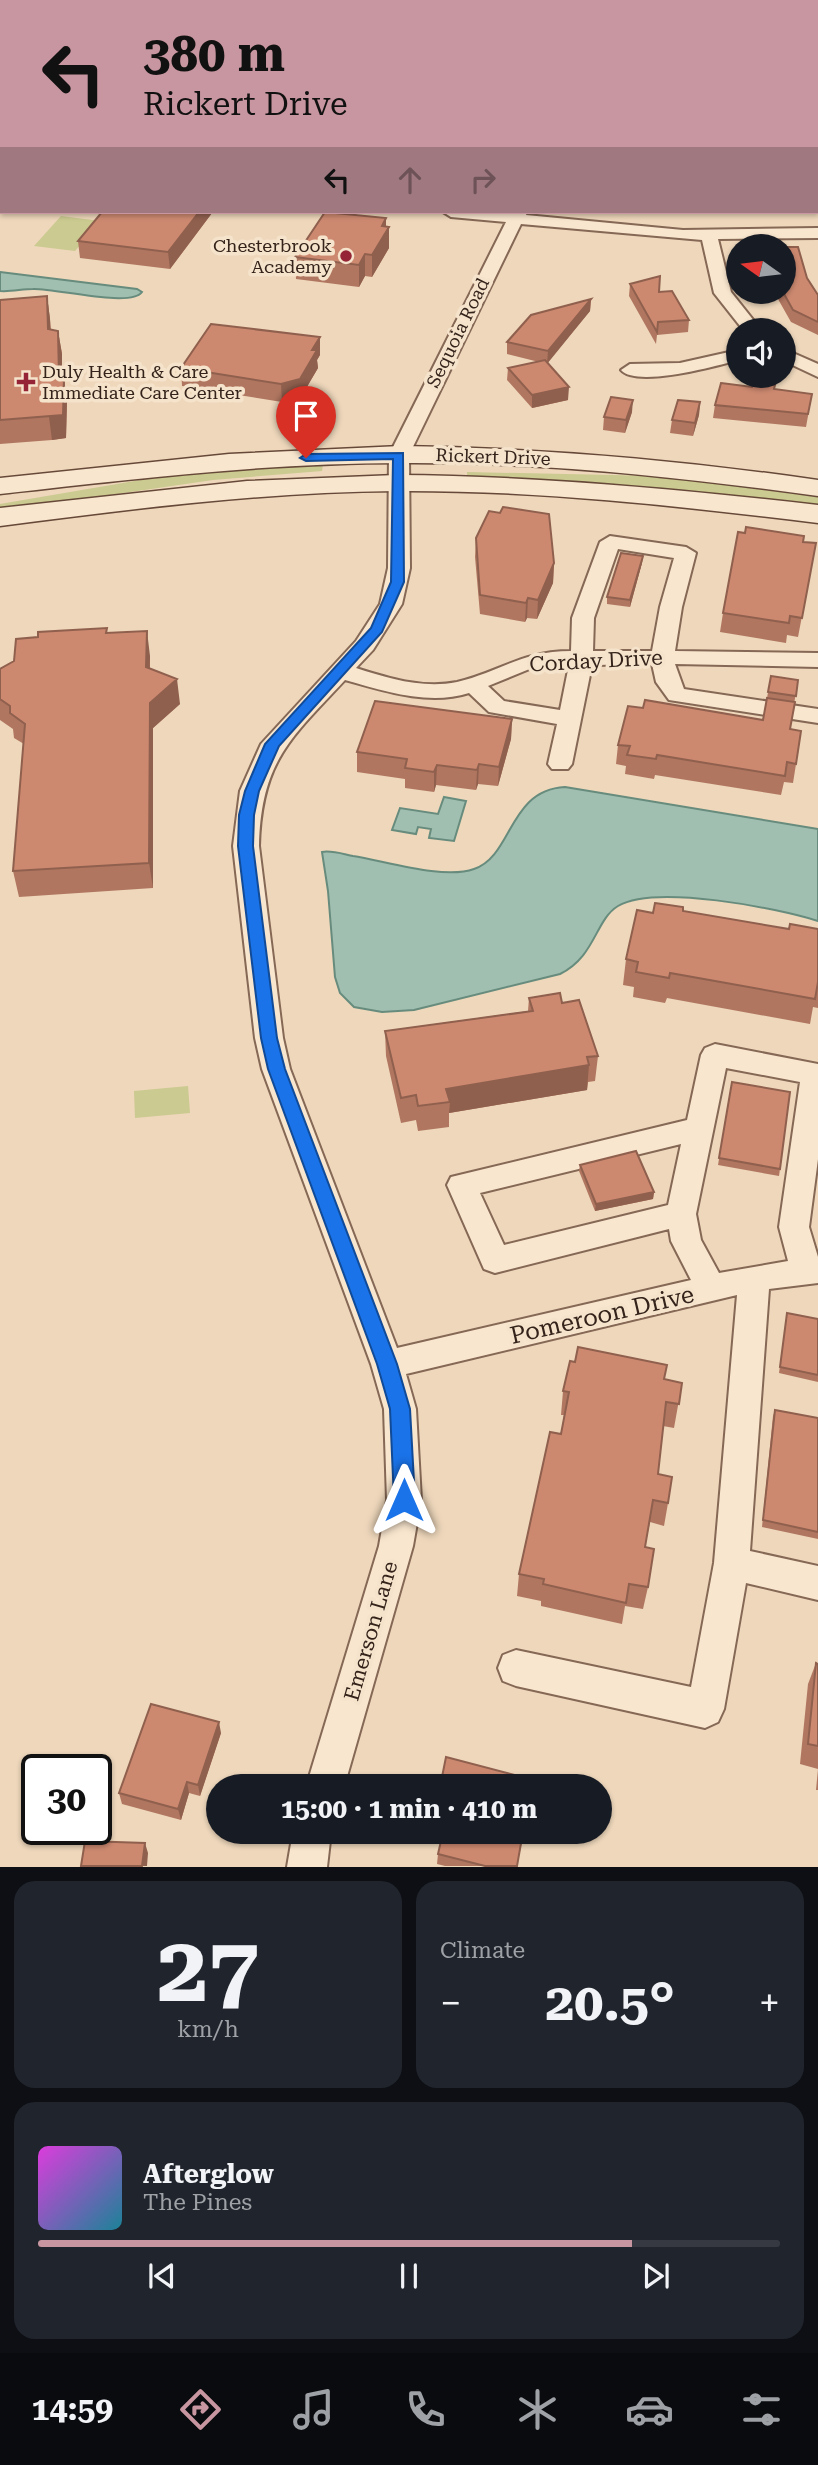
<!DOCTYPE html>
<meta charset="utf-8">
<style>
body{margin:0;font-family:"Roboto Serif",serif;background:#20242c;color:#f1f3f6;height:100vh;display:flex;flex-direction:column;font-size:26px;white-space:nowrap}
*{box-sizing:border-box;margin:0}
p{font-size:23px;color:#9ea1a6}
.icon{flex:none;width:38px;height:38px;fill:none;stroke:currentColor;stroke-width:2;stroke-linecap:round;stroke-linejoin:round}
.map{position:relative;height:1867px;overflow:hidden}
.drawer{display:flex;flex-direction:column;gap:14px;padding:14px;background:#0d0f14;flex:1}
.drawer>*{flex:none}
.top-card{position:absolute;left:0px;top:0px;width:819px;height:214px;box-shadow:0 2px 5px #0004;background:#c896a0;color:#111;overflow:hidden}
.needle{width:46px;rotate:284deg}
.tools{position:absolute;left:726px;top:234px;display:grid;gap:14px}
.tools a{display:grid;place-items:center;width:70px;height:70px;border-radius:50%;background:#171b24;box-shadow:0 2px 5px #0004;font-size:35px}
.speed{position:absolute;left:21px;top:1754px;display:flex;gap:14px;font-size:35px;font-weight:700;text-align:center}
.speed>*{display:grid;place-content:center;width:91px;height:91px;border-radius:50%;background:#171b24;box-shadow:0 2px 5px #0004;line-height:1}
.speed .limit{border:4px solid #111;border-radius:10px;background:#fff;color:#111}
.pin{position:absolute;display:grid;place-items:center;width:60px;height:60px;color:#fff;margin:-72px -30px;border-radius:50% 50% 50% 0;rotate:-45deg;box-shadow:0 0 7px #0007}
.pin .icon{rotate:45deg}
.me{position:absolute;width:77px;margin:-38px;rotate:0deg;stroke-linejoin:round;filter:drop-shadow(0 0 5px #0008)}
.turn{display:flex;align-items:center;gap:24px;height:147px;padding:0 28px;font-size:32px}
.turn .icon{width:91px;height:91px;stroke-width:2.5}
.turn b{display:block;font-size:49px;line-height:60px}
.lanes{display:flex;align-items:center;height:66px;padding:0 28px;background:#0003;justify-content:center;gap:35px;direction:ltr}
.lanes .off{opacity:.35}
.big{font-size:52px;font-weight:700;line-height:1.1}
.drawer .card{flex:1;display:flex;flex-direction:column;justify-content:center;gap:10px;min-width:0;padding:0 24px;border-radius:21px;background:#20242c}
.drawer .dial{align-items:center;gap:0}
.dial b{font-size:91px;line-height:1}
.song{display:flex;align-items:center;gap:21px}
.cover{width:84px;height:84px;border-radius:10px;background:linear-gradient(135deg,hsl(300 70% 55%),hsl(190 70% 35%))}
.played{height:7px;border-radius:4px;background:linear-gradient(90deg,#c896a0 80%,#363941 80%)}
.keys{display:flex;justify-content:space-around;direction:ltr}
.heat{display:flex;justify-content:space-between;align-items:center;font-size:38px;direction:ltr}
.drawer .tiles{flex:1;display:grid;gap:14px;grid-template-columns:1fr 1fr}
.card:last-child{grid-column:span 2}
.trip{position:absolute;left:206px;top:1774px;width:406px;height:70px;border-radius:35px;background:#171b24;box-shadow:0 2px 5px #0004;font-weight:700;line-height:70px;text-align:center}
.dock{display:flex;height:112px;justify-content:space-around;align-items:center;background:#090b0e;color:#9ea1a6}
.dock .icon{width:49px;height:49px}
.dock .on{color:#c896a0}
.dock b{font-size:32px;color:#f1f3f6}
.map>svg:first-child{display:block}
.green{fill:#cbca90}
.water{fill:#a0bfb1;stroke:#678c7d;stroke-width:2}
.lines{fill:none;stroke-linecap:round;stroke-linejoin:round}
.street-casing{stroke:#856855;stroke-width:4}
.secondary-casing{stroke:#674939;stroke-width:3}
.street{fill:#f9e6ce;fill-rule:evenodd}
.secondary{fill:#f9e6ce;fill-rule:evenodd}
.wall{fill:#b07660}
.shaded-wall{fill:#90604e}
.building{fill:#cd8970;stroke:#90604e;stroke-width:2}
.route{fill:#1a73e8;stroke:#114b97;stroke-width:2}
.poi-dot{fill:#952536;stroke:#f5e3cb;stroke-width:2.5}
.labels{text-anchor:middle;stroke-width:7;stroke-linejoin:round;paint-order:stroke}
.far-poi-label{font-size:18px;fill:#34231a;stroke:#f5e3cb;text-anchor:end}
.far-street-label{font-size:18px;fill:#34231a;stroke:#f5e3cb}
.street-label{font-size:21px;fill:#34231a;stroke:#f5e3cb}
.near-street-label{font-size:24px;fill:#34231a;stroke:#f5e3cb}
</style>
<div class="map">
<svg width="818" height="1867" viewBox="0 0 818 1867">
<rect width="100%" height="100%" fill="#eed7bb"/>
<path class="green" d="M 61,216 L 101,221 L 75,251 L 34,246 Z
M 323,464 L 322,471 L 213,480 L 0,511 L 0,504 L 193,471 Z
M 467,472 L 657,476 L 818,497 L 818,509 L 467,478 Z
M 188,1086 L 190,1113 L 135,1118 L 134,1091 Z"/>
<path class="water" d="M 0,272 L 137,289 L 142,292 C 131,308 55,288 33,289 C 22,289 11,292 0,291 Z
M 565,787 L 818,829 L 818,921 C 777,908 655,884 618,906 C 595,920 596,956 560,974 L 414,1010 L 382,1012 L 354,1007 L 340,993 L 335,977 L 328,891 L 322,852 C 331,850 343,854 353,856 C 385,861 444,880 474,869 C 513,856 508,790 565,787 Z
M 444,797 L 466,801 L 454,841 L 429,838 L 431,829 L 418,827 L 416,834 L 392,830 L 400,808 L 438,814 Z"/>
<g class="lines">
<g class="street-casing">
<path id="street" d="M 165,0 L 179,0 L 179,2 L 166,2 Z
M 592,0 L 606,0 L 606,2 L 592,2 Z
M 818,17 L 818,28 L 817,28 L 817,17 Z
M 817,82 L 818,82 L 818,92 L 817,92 Z
M 817,116 L 818,116 L 818,124 L 817,124 Z
M 0,148 L 2,148 L 2,158 L 0,158 Z
M 443,212 L 527,212 L 526,215 L 683,230 L 818,228 L 818,238 L 718,239 L 731,292 L 762,331 L 744,331 L 714,293 L 702,240 L 521,224 L 409,455 L 410,568 L 402,604 L 373,650 L 356,668 C 387,678 423,689 457,682 C 500,672 521,651 571,651 L 572,618 L 600,542 L 610,536 L 686,547 L 696,553 L 682,607 L 675,651 L 818,653 L 818,667 L 675,664 L 684,689 L 818,709 L 818,723 L 669,700 L 656,682 L 652,664 L 592,665 L 572,764 L 568,769 L 552,769 L 548,764 L 557,724 L 489,712 L 469,693 C 429,706 384,691 345,680 C 291,738 261,761 259,846 L 283,1038 L 290,1069 L 397,1348 L 691,1280 L 671,1241 L 669,1229 L 495,1273 L 484,1269 L 447,1185 L 451,1177 L 687,1120 L 701,1055 L 705,1048 L 715,1044 L 818,1064 L 818,1159 L 809,1227 L 818,1257 L 818,1283 L 769,1289 L 750,1551 L 818,1566 L 818,1600 L 746,1583 L 724,1709 L 718,1722 L 705,1728 L 516,1686 L 503,1681 L 498,1668 L 503,1655 L 516,1650 L 691,1687 L 714,1563 L 737,1295 L 406,1374 L 416,1409 L 421,1500 L 413,1546 L 344,1787 L 306,1787 L 379,1546 L 387,1500 L 384,1409 L 371,1364 L 262,1069 L 255,1038 L 233,846 L 240,791 L 261,744 L 356,641 L 380,604 L 388,568 L 389,455 L 506,222 L 451,217 ZM 618,549 L 674,558 L 660,607 L 652,651 L 593,651 L 594,618 ZM 569,665 L 560,710 L 504,701 L 488,686 L 532,668 ZM 726,1068 L 800,1082 L 779,1227 L 788,1261 L 719,1273 L 701,1240 L 696,1214 ZM 681,1144 L 668,1205 L 504,1245 L 480,1193 Z
M 784,349 L 818,364 L 818,377 L 784,361 Z
M 738,350 L 738,360 C 717,366 636,388 621,370 L 630,364 L 680,363 Z
M 293,1832 L 331,1832 L 327,1867 L 287,1867 Z"/>
</g>
<g class="secondary-casing">
<path id="secondary" d="M 401,446 C 541,448 679,460 818,480 L 818,496 C 680,477 541,462 401,463 C 267,463 133,479 0,494 L 0,478 L 229,454 Z
M 396,475 C 538,476 678,489 818,505 L 818,523 C 678,506 537,490 396,491 C 263,492 131,509 0,526 L 0,508 L 247,481 Z"/>
</g>
<use href="#street" class="street"/>
<use href="#secondary" class="secondary"/>
</g>
<path class="wall" d="M 0,0 L 17,0 L 17,2 L 2,2 L 2,100 L 0,100 Z
M 212,213 L 170,269 L 80,258 L 78,241 Z
M 386,218 L 386,226 L 389,227 L 389,248 L 372,277 L 365,276 L 359,287 L 296,279 L 295,257 Z
M 807,278 L 818,295 L 818,335 L 791,322 L 774,292 L 784,292 Z
M 630,284 L 659,292 L 689,320 L 688,332 L 657,335 L 656,344 L 629,296 Z
M 47,296 L 50,319 L 51,330 L 58,331 L 62,354 L 62,378 L 67,401 L 66,438 L 52,440 L 0,444 L 0,300 Z
M 591,299 L 590,311 L 547,363 L 568,400 L 532,408 L 507,380 L 508,368 L 539,362 L 507,354 L 507,342 Z
M 320,355 L 317,360 L 318,368 L 301,397 L 282,402 L 182,386 L 181,368 Z
M 774,389 L 812,394 L 806,427 L 713,418 L 715,405 Z
M 700,402 L 699,415 L 693,436 L 670,433 L 672,420 Z
M 632,412 L 625,433 L 603,430 L 604,417 Z
M 476,538 L 554,563 L 553,583 L 537,619 L 527,618 L 525,622 L 480,614 L 475,557 Z
M 803,542 L 816,543 L 798,637 L 787,635 L 786,643 L 720,632 L 723,613 Z
M 643,556 L 642,563 L 630,607 L 607,604 L 607,597 Z
M 107,633 L 150,656 L 150,668 L 180,704 L 153,728 L 153,888 L 19,897 L 13,871 L 24,744 L 14,738 L 13,729 L 0,720 L 0,669 Z
M 771,676 L 798,680 L 790,729 L 796,764 L 793,783 L 784,782 L 781,795 L 655,775 L 654,779 L 625,774 L 626,766 L 616,764 L 618,745 L 643,708 L 763,720 Z
M 512,719 L 511,739 L 498,786 L 478,784 L 476,790 L 436,785 L 434,792 L 405,788 L 405,779 L 357,772 L 357,752 Z
M 683,911 L 789,929 L 818,929 L 818,1008 L 813,1007 L 810,1024 L 667,998 L 665,1003 L 633,997 L 634,987 L 623,985 L 626,959 L 653,913 Z
M 529,998 L 562,1003 L 598,1056 L 595,1081 L 588,1082 L 587,1090 L 449,1113 L 449,1127 L 418,1131 L 416,1120 L 401,1123 L 386,1056 L 385,1031 L 528,1011 Z
M 732,1082 L 780,1169 L 779,1176 L 718,1165 Z
M 580,1165 L 654,1192 L 653,1199 L 595,1211 L 579,1171 Z
M 787,1313 L 818,1319 L 818,1382 L 779,1373 Z
M 664,1379 L 682,1383 L 674,1428 L 663,1426 L 658,1474 L 668,1503 L 664,1526 L 650,1522 L 645,1547 L 648,1587 L 643,1609 L 625,1606 L 622,1624 L 541,1606 L 541,1601 L 517,1596 L 519,1574 L 561,1434 L 564,1415 L 561,1415 L 563,1391 Z
M 775,1410 L 818,1418 L 818,1539 L 762,1527 L 773,1416 Z
M 816,1663 L 818,1664 L 818,1769 L 800,1764 L 808,1684 Z
M 221,1733 L 200,1796 L 189,1793 L 181,1820 L 122,1804 L 119,1793 Z
M 818,1769 L 818,1790 L 816,1790 Z
M 435,1832 L 524,1832 L 517,1866 L 445,1866 L 437,1864 L 438,1854 L 442,1837 L 435,1835 Z"/>
<path class="shaded-wall" d="M 199,212 L 212,212 L 212,213 L 170,269 L 168,252 Z
M 386,218 L 386,231 L 389,227 L 389,248 L 372,277 L 372,255 L 382,226 Z
M 365,254 L 365,276 L 359,287 L 359,265 Z
M 47,296 L 50,319 L 51,352 L 48,329 Z
M 591,299 L 590,311 L 547,364 L 548,351 Z
M 58,331 L 62,354 L 62,401 L 59,378 Z
M 320,337 L 320,355 L 317,360 L 318,368 L 301,397 L 282,402 L 281,384 L 312,350 Z
M 64,378 L 67,401 L 66,438 L 52,440 L 49,417 Z
M 569,387 L 568,400 L 532,408 L 532,395 Z
M 633,400 L 632,412 L 625,433 L 626,420 Z
M 700,402 L 699,415 L 693,436 L 695,423 Z
M 643,556 L 642,563 L 630,607 L 630,600 Z
M 554,563 L 553,583 L 537,619 L 538,600 Z
M 528,598 L 527,618 L 525,622 L 526,603 Z
M 147,631 L 150,656 L 149,692 L 146,667 Z
M 177,679 L 180,704 L 153,728 L 153,888 L 149,863 L 150,703 Z
M 512,719 L 511,739 L 498,786 L 499,767 Z
M 479,764 L 478,784 L 476,790 L 477,770 Z
M 437,765 L 436,785 L 434,792 L 434,772 Z
M 589,1065 L 587,1090 L 449,1113 L 450,1102 L 446,1089 Z
M 654,1192 L 653,1199 L 595,1211 L 596,1204 Z
M 219,1722 L 221,1733 L 200,1796 L 198,1785 Z
M 187,1782 L 189,1793 L 181,1820 L 178,1809 Z
M 145,1843 L 148,1853 L 147,1866 L 142,1866 Z"/>
<path class="building" d="M 0,0 L 16,0 L 16,2 L 2,2 L 2,89 L 0,89 Z
M 100,0 L 127,0 L 127,2 L 100,2 Z
M 214,0 L 238,0 L 238,2 L 214,2 Z
M 529,0 L 553,0 L 554,2 L 529,2 Z
M 643,0 L 675,0 L 675,2 L 643,2 Z
M 752,0 L 779,0 L 778,2 L 752,2 Z
M 102,212 L 199,212 L 168,252 L 78,241 Z
M 325,212 L 386,218 L 382,226 L 389,227 L 372,255 L 365,254 L 359,265 L 295,257 Z
M 784,247 L 798,247 L 807,278 L 818,295 L 818,322 L 793,310 L 783,292 L 784,292 Z
M 660,276 L 659,292 L 672,291 L 689,320 L 658,322 L 657,332 L 630,284 Z
M 47,296 L 48,329 L 58,331 L 59,378 L 64,378 L 63,415 L 0,420 L 0,300 Z
M 591,299 L 548,351 L 507,342 L 531,315 Z
M 211,324 L 320,337 L 312,350 L 317,350 L 300,379 L 281,384 L 181,368 Z
M 545,360 L 569,387 L 532,395 L 508,368 Z
M 721,383 L 752,387 L 753,383 L 775,385 L 774,389 L 812,394 L 808,414 L 715,405 Z
M 611,397 L 633,400 L 626,420 L 604,417 Z
M 678,400 L 700,402 L 695,423 L 672,420 Z
M 503,507 L 549,514 L 554,563 L 538,600 L 528,598 L 526,603 L 480,595 L 476,538 L 489,511 L 500,513 Z
M 746,527 L 804,536 L 803,542 L 816,543 L 802,618 L 790,616 L 789,623 L 723,613 L 738,532 L 745,533 Z
M 621,553 L 643,556 L 630,600 L 607,597 Z
M 107,628 L 106,633 L 147,631 L 146,667 L 177,679 L 150,703 L 149,863 L 13,871 L 25,724 L 10,713 L 10,706 L 0,699 L 0,669 L 14,661 L 16,639 L 38,637 L 38,632 Z
M 771,676 L 798,680 L 796,696 L 768,692 Z
M 767,698 L 795,702 L 790,729 L 801,731 L 796,764 L 787,762 L 785,776 L 657,755 L 656,759 L 627,755 L 630,746 L 618,745 L 628,706 L 643,708 L 645,700 L 763,720 Z
M 375,701 L 512,719 L 499,767 L 479,764 L 477,770 L 437,765 L 434,772 L 405,768 L 407,759 L 357,752 Z
M 655,903 L 683,907 L 683,911 L 789,929 L 790,924 L 818,929 L 818,982 L 815,999 L 670,973 L 669,978 L 636,972 L 638,962 L 626,959 L 637,910 L 653,913 Z
M 560,993 L 562,1003 L 579,1000 L 598,1056 L 587,1057 L 589,1065 L 446,1089 L 450,1102 L 418,1106 L 416,1095 L 401,1098 L 385,1031 L 533,1011 L 529,998 Z
M 732,1082 L 790,1092 L 780,1169 L 719,1158 Z
M 636,1151 L 654,1192 L 596,1204 L 580,1165 Z
M 787,1313 L 818,1319 L 818,1375 L 780,1367 Z
M 578,1347 L 667,1365 L 664,1379 L 682,1383 L 679,1404 L 666,1402 L 658,1474 L 672,1477 L 668,1503 L 653,1500 L 645,1547 L 654,1549 L 648,1587 L 629,1584 L 626,1603 L 543,1584 L 544,1579 L 519,1574 L 550,1432 L 561,1434 L 569,1392 L 563,1391 L 570,1361 L 575,1362 Z
M 775,1410 L 818,1418 L 818,1532 L 763,1520 Z
M 816,1663 L 818,1664 L 818,1746 L 808,1744 Z
M 151,1704 L 219,1722 L 198,1785 L 187,1782 L 178,1809 L 119,1793 Z
M 446,1757 L 534,1780 L 532,1787 L 440,1787 Z
M 443,1832 L 523,1832 L 517,1866 L 485,1866 L 438,1854 Z
M 85,1841 L 145,1843 L 142,1866 L 81,1866 Z"/>
<path class="route" d="M 403,453 L 404,582 L 382,632 L 279,746 L 259,791 L 254,815 L 253,846 L 277,1038 L 285,1069 L 397,1364 L 410,1409 L 415,1500 L 412,1507 L 404,1510 L 397,1507 L 394,1500 L 390,1409 L 377,1364 L 268,1069 L 261,1038 L 238,846 L 239,815 L 245,791 L 265,744 L 371,628 L 391,582 L 393,459 L 306,461 L 300,458 L 306,454 Z"/>
<g class="poi-dot">
<circle cx="346" cy="256" r="7"/>
<path d="M22.5 371.5h7v7h7v7h-7v7h-7v-7h-7v-7h7z"/>
</g>
<g class="labels">
<g class="far-poi-label">
<text x="332" y="252">Chesterbrook<tspan x="332" dy="21">Academy</tspan></text>
<text x="42" y="378" text-anchor="start">Duly Health &amp; Care<tspan x="42" dy="21">Immediate Care Center</tspan></text>
</g>
<g class="far-street-label">
<text transform="translate(458 333) rotate(-64)" y="6">Sequoia Road</text>
<text transform="translate(493 457) rotate(2)" y="6">Rickert Drive</text>
</g>
<g class="street-label">
<text transform="translate(596 661) rotate(-3)" y="7">Corday Drive</text>
<text transform="translate(371 1631) rotate(-74)" y="7">Emerson Lane</text>
</g>
<g class="near-street-label">
<text transform="translate(602 1315) rotate(-13)" y="8">Pomeroon Drive</text>
</g>
</g>
</svg>
<div class="tools">
<a><svg class="needle" viewBox="-14 -14 28 28"><path d="M0-13l5 13h-10z" fill="#e53935"/><path d="M0 13l5-13h-10z" fill="#9ea1a6"/></svg></a>
<a><svg class="icon" aria-label="sound" viewBox="0 0 24 24"><path d="M4 9h4l5-4v14l-5-4H4zM17 9q2 3 0 6"/></svg></a>
</div>
<div class="speed"><div class="limit">30</div></div>
<div class="pin" style="left:306px;top:458px;background:#d93025"><svg class="icon" aria-label="arrive" viewBox="0 0 24 24"><path d="M6 21V4h12l-3 4 3 4H6"/></svg></div>
<svg class="me" style="left:404px;top:1500px" viewBox="-20 -20 40 40"><path d="M0-17L14 15 0 8-14 15z" fill="#1a73e8" stroke="#fff" stroke-width="4"/></svg>
<div class="trip">15:00 · 1 min · 410 m</div>
<div class="top-card">
<div class="turn"><svg class="icon" aria-label="left" viewBox="0 0 24 24"><path d="M17 20v-9H6M10 6l-5 5 5 5"/></svg><div><b>380 m</b>Rickert Drive</div></div>
<div class="lanes"><svg class="icon" aria-label="left" viewBox="0 0 24 24"><path d="M17 20v-9H6M10 6l-5 5 5 5"/></svg><svg class="icon off" aria-label="ahead" viewBox="0 0 24 24"><path d="M12 20V5M6 11l6-6 6 6"/></svg><svg class="icon off" aria-label="right" viewBox="0 0 24 24"><path d="M7 20v-9h11M14 6l5 5-5 5"/></svg></div>
</div>
</div>
<section class="drawer">
<div class="tiles">
<div class="card dial"><b>27</b><p>km/h</p></div>
<div class="card"><p>Climate</p>
<div class="heat"><a>−</a><b class="big">20.5°</b><a>+</a></div>
</div>
<div class="card">
<div class="song"><i class="cover"></i><div><b>Afterglow</b><p>The Pines</p></div></div>
<div class="played"></div>
<div class="keys"><svg class="icon" aria-label="previous" viewBox="0 0 24 24"><path d="M18 5L8 12l10 7zM5 5v14"/></svg><svg class="icon" aria-label="pause" viewBox="0 0 24 24"><path d="M8 5v14M16 5v14"/></svg><svg class="icon" aria-label="next" viewBox="0 0 24 24"><path d="M6 5l10 7-10 7zM19 5v14"/></svg></div>
</div>
</div>
</section>
<nav class="dock">
<b>14:59</b>
<svg class="icon on" aria-label="directions" viewBox="0 0 24 24"><path d="M12 3l9 9-9 9-9-9zM9 14v-3h6M13 9l2 2-2 2"/></svg>
<svg class="icon" aria-label="music" viewBox="0 0 24 24"><path d="M9 18V5l10-2v13"/><circle cx="6" cy="18" r="3"/><circle cx="16" cy="16" r="3"/></svg>
<svg class="icon" aria-label="phone" viewBox="0 0 24 24"><path d="M5 4h4l2 5-3 2q2 4 5 5l2-3 5 2v4C11 20 4 13 5 4z"/></svg>
<svg class="icon" aria-label="climate" viewBox="0 0 24 24"><path d="M12 3v18M4 7l16 10M4 17L20 7"/></svg>
<svg class="icon" aria-label="car" viewBox="0 0 24 24"><path d="M5 17H2v-5l4-1 3-4h7l3 4 3 1v5h-3M9 17h6M6 11h13"/><circle cx="7" cy="17" r="2"/><circle cx="17" cy="17" r="2"/></svg>
<svg class="icon" aria-label="filters" viewBox="0 0 24 24"><path d="M4 7h16M4 17h16"/><circle cx="9" cy="7" r="2"/><circle cx="15" cy="17" r="2"/></svg>
</nav>
